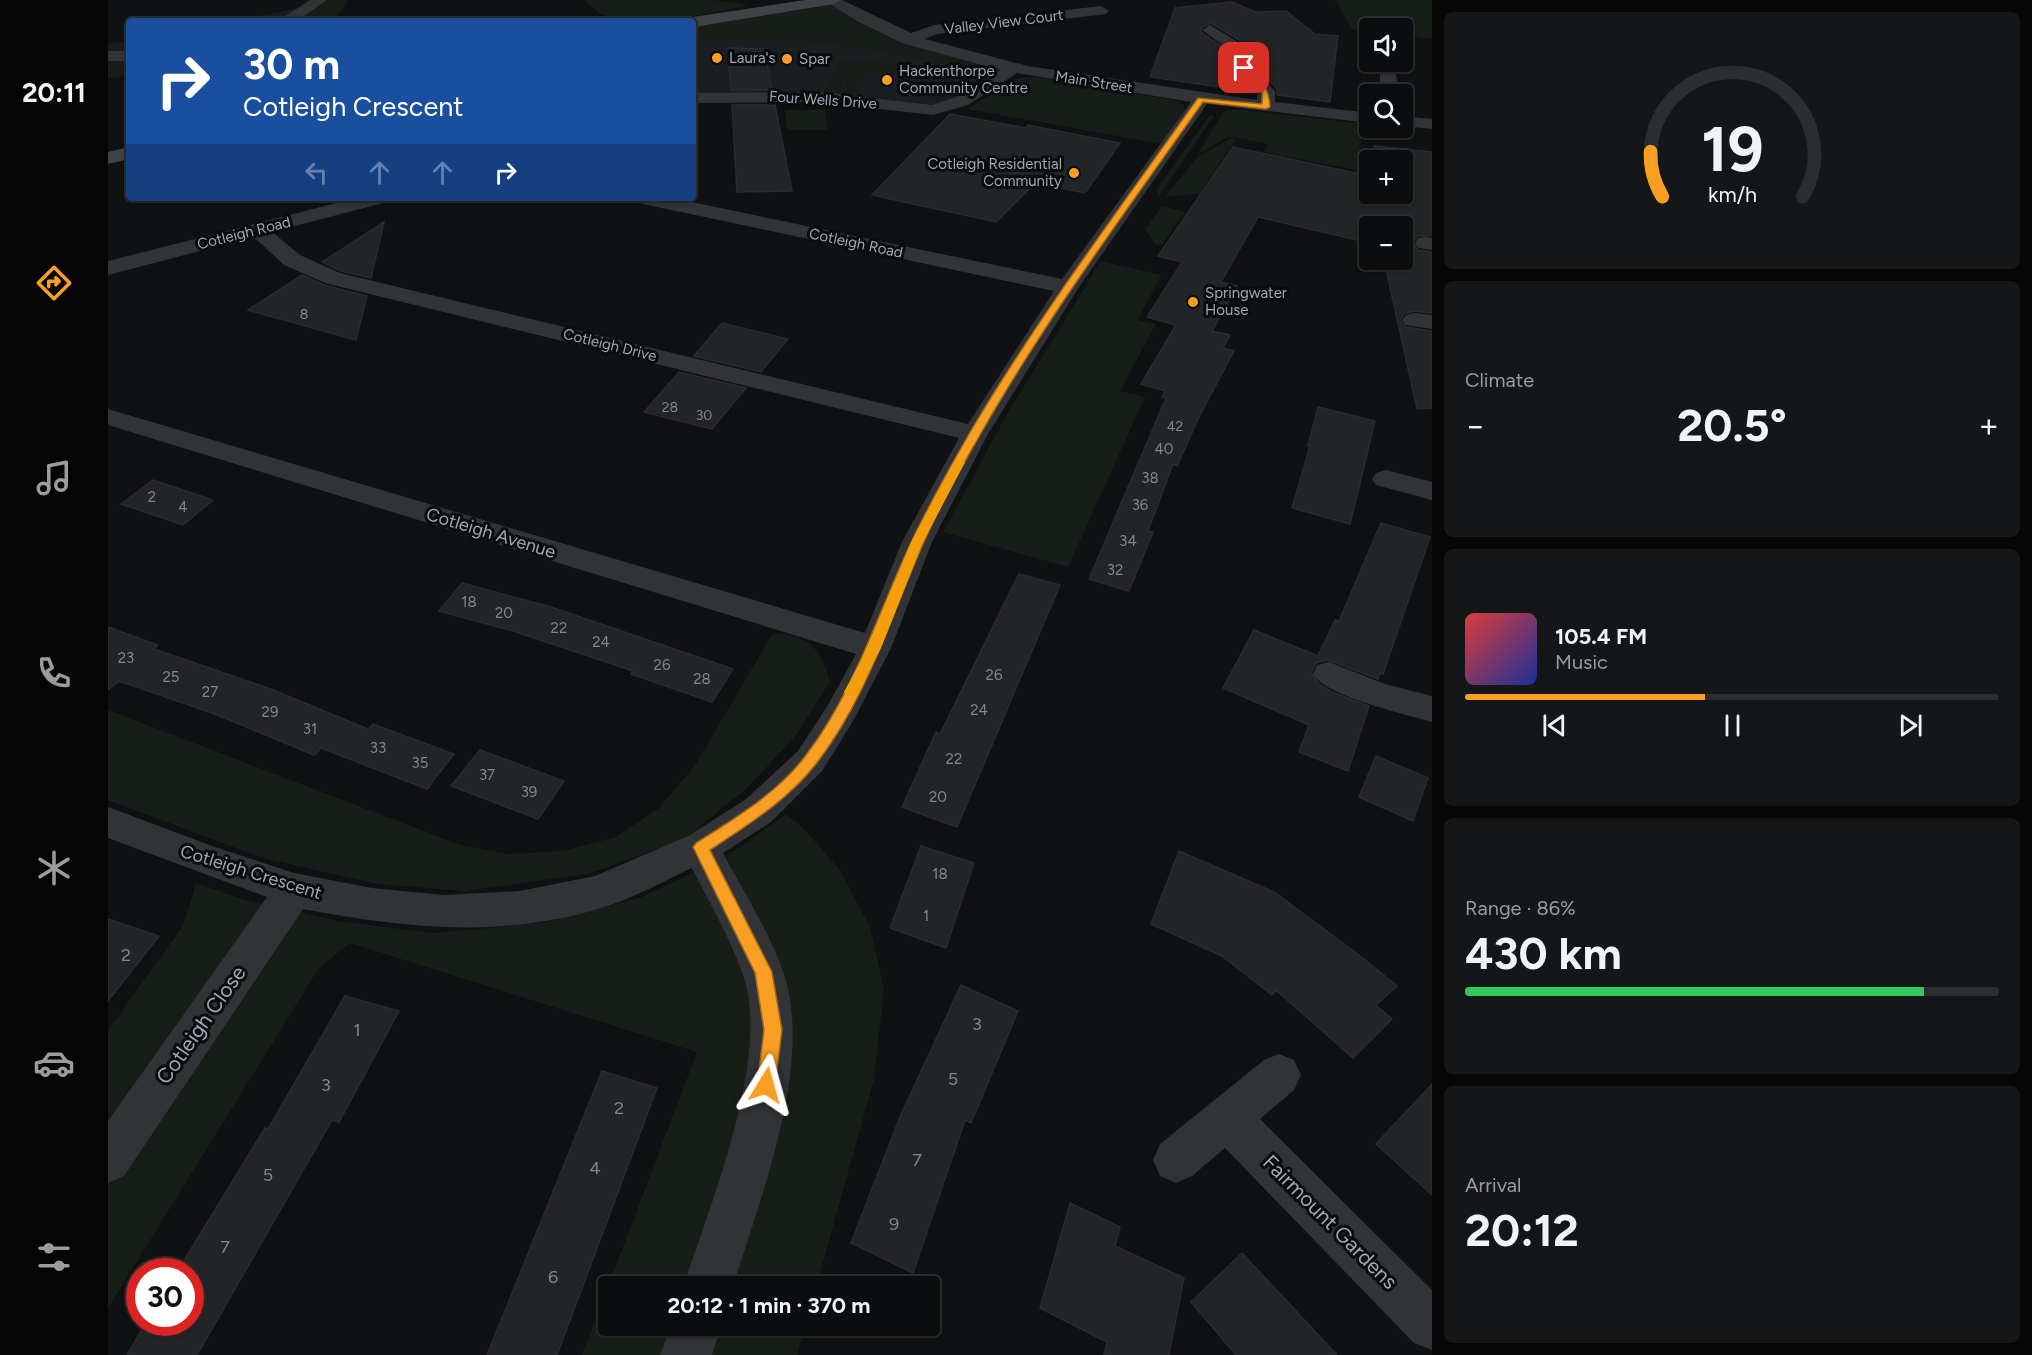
<!DOCTYPE html>
<meta charset="utf-8">
<style>
body{margin:0;font-family:Figtree,sans-serif;background:#151617;color:#f1f3f6;height:100vh;display:flex;flex-direction:column;font-size:22px;white-space:nowrap}
*{box-sizing:border-box;margin:0}
p{font-size:20px;color:#9a9c9e}
.icon{flex:none;width:33px;height:33px;fill:none;stroke:currentColor;stroke-width:2;stroke-linecap:round;stroke-linejoin:round}
.map{position:relative;flex:1;overflow:hidden}
.sheet{display:flex;flex-direction:column;gap:12px;padding:12px;background:#070708;width:600px}
.sheet>*{flex:none}
.hud{position:absolute;left:18px;top:18px;width:570px;height:183px;border-radius:6px;box-shadow:0 2px 4px #0004,0 0 0 2px #2c2d2e;background:#1a4fa0;color:#fff;overflow:hidden}
.controls{position:absolute;left:1251px;top:18px;display:grid;gap:12px}
.controls a{display:grid;place-items:center;width:54px;height:54px;border-radius:6px;background:#0c0d0e;box-shadow:0 2px 4px #0004,0 0 0 2px #2c2d2e;font-size:30px}
.speed{position:absolute;left:18px;top:1258px;display:flex;gap:12px;font-size:30px;font-weight:700;text-align:center}
.speed>*{display:grid;place-content:center;width:78px;height:78px;border-radius:50%;background:#0c0d0e;box-shadow:0 2px 4px #0004,0 0 0 2px #2c2d2e;line-height:1}
.speed .limit{border:9px solid #d22;background:#fff;color:#111}
.pin{position:absolute;display:grid;place-items:center;width:51px;height:51px;color:#fff;margin:-26px;border-radius:12px;box-shadow:0 3px 9px #0006}
.me{position:absolute;width:66px;margin:-33px;rotate:8deg;stroke-linejoin:round;filter:drop-shadow(0 0 4px #0008)}
.turn{display:flex;align-items:center;gap:21px;height:126px;padding:0 18px;font-size:27px}
.turn .icon{width:78px;height:78px;stroke-width:2.5}
.turn b{display:block;font-size:42px;line-height:51px}
.lanes{display:flex;align-items:center;height:57px;padding:0 18px;background:#0003;justify-content:center;gap:30px;direction:ltr}
.lanes .off{opacity:.35}
.big{font-size:45px;font-weight:700;line-height:1.1}
.sheet .card{flex:1;display:flex;flex-direction:column;justify-content:center;gap:9px;min-width:0;padding:0 21px;border-radius:9px;background:#151617}
.sheet .dial{align-items:center;gap:0}
.dial svg{height:156px;overflow:visible;fill:none;stroke:#2c2d2e;stroke-width:7;stroke-linecap:round;text-anchor:middle}
.dial text{fill:#f1f3f6;stroke:none}
.song{display:flex;align-items:center;gap:18px}
.cover{width:72px;height:72px;border-radius:9px;background:linear-gradient(135deg,hsl(0 70% 55%),hsl(230 70% 35%))}
.played{height:6px;border-radius:3px;background:linear-gradient(90deg,#f89f23 45%,#2c2d2e 45%)}
.keys{display:flex;justify-content:space-around;direction:ltr}
.heat{display:flex;justify-content:space-between;align-items:center;font-size:33px;direction:ltr}
.charge{height:9px;border-radius:4px;background:linear-gradient(90deg,#34c759 86%,#2c2d2e 0)}
.trip{position:absolute;left:490px;top:1276px;width:342px;height:60px;border-radius:6px;background:#0c0d0e;box-shadow:0 2px 4px #0004,0 0 0 2px #2c2d2e;font-weight:700;line-height:60px;text-align:center}
main{display:flex;flex:1;min-height:0}
.dock{display:flex;flex-direction:column;width:108px;justify-content:space-around;align-items:center;background:#050506;color:#9a9c9e}
.dock .icon{width:42px;height:42px}
.dock .selected{color:#f89f23}
.dock b{font-size:27px;color:#f1f3f6}
.map>svg:first-child{display:block}
.built{fill:#1c1d1f}
.green{fill:#171d17}
.building{fill:#232426;stroke:#2a2b2e;stroke-width:1.5}
.lines{fill:none;stroke-linecap:round;stroke-linejoin:round}
.street{fill:#313337;fill-rule:evenodd}
.secondary{fill:#3f4247;fill-rule:evenodd}
.route{fill:#f89f23;stroke:#a16717;stroke-width:1.5}
.slow{fill:#f59e0b}
.poi-dot{fill:#f89f23;stroke:#0b0c0d;stroke-width:2}
.labels{text-anchor:middle;stroke-width:6;stroke-linejoin:round;paint-order:stroke}
.far-number-label{font-size:14px;fill:#81868f}
.far-street-label{font-size:15px;fill:#a1a8b3;stroke:#0b0c0d}
.far-poi-label{font-size:15px;fill:#a1a8b3;stroke:#0b0c0d;text-anchor:start}
.number-label{font-size:15px;fill:#81868f}
.street-label{font-size:18px;fill:#a1a8b3;stroke:#0b0c0d}
.near-number-label{font-size:18px;fill:#81868f}
.near-street-label{font-size:21px;fill:#a1a8b3;stroke:#0b0c0d}
</style>
<main>
<nav class="dock">
<b>20:11</b>
<svg class="icon selected" aria-label="directions" viewBox="0 0 24 24"><path d="M12 3l9 9-9 9-9-9zM9 14v-3h6M13 9l2 2-2 2"/></svg>
<svg class="icon" aria-label="music" viewBox="0 0 24 24"><path d="M9 18V5l10-2v13"/><circle cx="6" cy="18" r="3"/><circle cx="16" cy="16" r="3"/></svg>
<svg class="icon" aria-label="phone" viewBox="0 0 24 24"><path d="M5 4h4l2 5-3 2q2 4 5 5l2-3 5 2v4C11 20 4 13 5 4z"/></svg>
<svg class="icon" aria-label="climate" viewBox="0 0 24 24"><path d="M12 3v18M4 7l16 10M4 17L20 7"/></svg>
<svg class="icon" aria-label="car" viewBox="0 0 24 24"><path d="M5 17H2v-5l4-1 3-4h7l3 4 3 1v5h-3M9 17h6M6 11h13"/><circle cx="7" cy="17" r="2"/><circle cx="17" cy="17" r="2"/></svg>
<svg class="icon" aria-label="filters" viewBox="0 0 24 24"><path d="M4 7h16M4 17h16"/><circle cx="9" cy="7" r="2"/><circle cx="15" cy="17" r="2"/></svg>
</nav>
<div class="map">
<svg width="1324" height="1355" viewBox="0 0 1324 1355">
<rect width="100%" height="100%" fill="#101112"/>
<path class="built" d="M 723,0 L 769,27 L 906,68 L 840,107 L 585,98 L 585,22 Z"/>
<path class="green" d="M 208,0 L 240,0 L 226,21 L 123,21 L 187,9 Z
M 477,0 L 606,0 L 642,5 C 603,12 503,40 477,0 Z
M 1227,0 L 1324,0 L 1324,39 L 1295,35 L 1294,28 L 1262,28 L 1261,31 L 1244,29 Z
M 709,7 L 738,14 L 796,44 L 882,66 L 879,68 C 841,69 804,57 767,50 C 707,41 644,36 585,40 L 585,29 Z
M 21,40 L 21,75 L 0,79 L 0,44 Z
M 734,60 L 739,60 L 733,91 L 716,90 Z
M 742,60 L 757,62 L 760,60 L 809,69 L 803,74 L 759,69 L 749,83 L 756,85 L 752,92 L 736,91 Z
M 819,71 L 855,83 L 853,87 L 845,84 L 834,90 L 843,94 L 831,101 L 823,101 L 807,84 L 811,79 L 820,78 L 811,75 Z
M 916,77 L 929,77 L 1066,100 L 1076,105 L 1077,111 L 1054,144 L 859,109 L 907,79 Z
M 1129,109 L 1256,124 L 1248,170 L 1155,152 L 1160,144 L 1125,137 L 1120,137 L 1089,155 L 1116,111 Z
M 677,110 L 717,110 L 720,130 L 679,130 Z
M 1102,115 L 1106,116 L 1051,196 L 1048,190 Z
M 1123,138 L 1128,139 L 1091,194 L 1057,197 L 1089,157 Z
M 1054,206 L 1077,212 L 1054,245 L 1047,244 L 1037,229 Z
M 993,261 L 1053,275 L 1030,320 L 1048,324 L 1012,391 L 1037,397 L 960,567 L 835,532 L 900,412 Z
M 665,633 C 702,636 712,647 722,682 L 686,738 L 637,790 L 575,840 L 480,874 L 357,891 L 269,884 L 155,858 L 0,800 L 0,710 L 350,844 L 399,854 L 455,851 L 508,837 L 551,808 L 587,765 Z
M 678,814 L 698,831 L 732,870 L 762,927 L 776,989 L 766,1080 L 708,1287 L 501,1287 L 501,1326 L 697,1326 L 689,1355 L 474,1355 L 589,1052 L 242,943 L 211,968 L 0,1308 L 0,1030 L 75,926 L 88,883 L 137,900 L 230,921 L 325,933 L 434,923 L 534,897 L 619,856 Z"/>
<path class="building" d="M 1123,2 L 1148,12 L 1178,11 L 1207,34 L 1230,36 L 1222,102 L 1169,95 L 1169,89 L 1146,65 L 1136,43 L 1103,23 L 1093,28 L 1093,32 L 1120,51 L 1126,69 L 1146,92 L 1042,77 L 1067,8 Z
M 620,48 L 656,49 L 664,90 L 623,90 Z
M 624,105 L 667,105 L 684,191 L 629,192 Z
M 842,114 L 918,128 L 920,125 L 1012,143 L 977,193 L 927,183 L 888,222 L 764,195 Z
M 1266,146 L 1324,152 L 1324,236 L 1310,236 L 1305,242 L 1310,250 L 1324,252 L 1324,313 L 1305,311 L 1296,314 L 1292,320 L 1298,327 L 1324,331 L 1324,408 L 1309,409 L 1276,260 L 1294,260 L 1294,226 L 1262,226 L 1262,243 L 1150,217 L 1113,282 L 1129,286 L 1104,331 L 1122,335 L 1115,348 L 1126,351 L 1092,415 L 1069,466 L 1065,464 L 1040,531 L 1045,532 L 1021,591 L 981,579 L 1058,398 L 1054,397 L 1057,391 L 1033,384 L 1068,325 L 1039,317 L 1074,262 L 1050,256 L 1125,147 L 1262,176 L 1262,194 L 1294,194 L 1294,160 L 1269,160 Z
M 276,222 L 263,278 L 233,271 L 214,262 Z
M 194,275 L 216,285 L 259,296 L 248,340 L 140,310 Z
M 614,323 L 680,339 L 653,372 L 586,356 Z
M 571,372 L 638,388 L 604,429 L 536,412 Z
M 1210,407 L 1267,421 L 1242,524 L 1184,508 L 1202,446 L 1200,446 Z
M 45,480 L 105,500 L 75,525 L 13,504 Z
M 1273,523 L 1322,537 L 1275,674 L 1272,673 L 1270,679 L 1220,660 L 1208,663 L 1203,673 L 1211,684 L 1224,692 L 1261,706 L 1240,771 L 1191,752 L 1201,725 L 1115,688 L 1146,630 L 1210,656 L 1227,620 L 1231,621 Z
M 911,574 L 952,585 L 849,827 L 794,807 L 828,732 L 832,734 Z
M 354,583 L 443,607 L 625,669 L 604,702 L 523,674 L 525,671 L 405,631 L 331,611 Z
M 0,627 L 50,645 L 46,649 L 160,688 L 260,729 L 265,724 L 346,754 L 319,789 L 213,748 L 206,755 L 107,714 L 11,681 L 0,690 Z
M 372,750 L 456,781 L 430,819 L 343,786 Z
M 1268,756 L 1320,778 L 1305,821 L 1251,797 Z
M 813,846 L 866,863 L 838,948 L 782,928 Z
M 1071,851 L 1166,892 L 1251,955 L 1289,986 L 1268,1005 L 1284,1019 L 1245,1058 L 1168,990 L 1164,995 L 1114,956 L 1043,924 Z
M 0,919 L 51,936 L 0,1001 Z
M 853,985 L 910,1011 L 863,1123 L 857,1120 L 805,1273 L 743,1243 L 792,1117 Z
M 237,996 L 291,1011 L 231,1122 L 224,1120 L 89,1355 L 19,1355 L 38,1323 L 82,1323 L 82,1272 L 69,1272 L 157,1128 L 160,1129 Z
M 494,1071 L 549,1088 L 449,1355 L 379,1355 Z
M 1324,1084 L 1324,1195 L 1268,1144 Z
M 962,1203 L 1012,1227 L 1007,1246 L 1076,1278 L 1061,1355 L 996,1355 L 999,1342 L 932,1308 Z
M 1134,1253 L 1229,1355 L 1128,1355 L 1083,1302 Z"/>
<g class="lines">
<path class="street" d="M 202,0 L 219,0 L 189,21 L 170,21 Z
M 716,0 L 734,0 L 803,33 L 826,25 L 993,6 L 1001,11 L 998,14 L 829,34 L 817,39 L 920,66 L 1149,100 L 1149,92 L 1128,68 L 1122,50 L 1094,30 L 1102,25 L 1135,45 L 1144,66 L 1167,91 L 1167,102 L 1262,113 L 1262,123 L 1099,104 L 971,287 L 880,434 L 824,542 L 783,648 L 744,723 L 714,771 L 663,822 L 615,853 C 634,889 662,933 675,971 C 707,1063 652,1197 625,1287 L 575,1287 C 602,1205 665,1054 634,972 C 621,936 601,902 584,868 C 554,882 524,899 493,908 C 393,939 295,928 195,909 L 16,1176 L 0,1183 L 0,1121 L 159,897 L 0,838 L 0,807 L 104,846 L 186,873 L 264,888 L 336,895 L 412,891 L 487,876 L 580,836 L 637,800 L 690,751 L 720,705 L 748,654 L 0,425 L 0,409 L 757,633 L 794,542 L 851,438 L 217,283 L 176,265 L 146,237 L 0,275 L 0,261 L 248,198 L 282,198 L 279,202 L 164,232 L 192,255 L 232,273 L 860,424 L 946,291 L 535,204 L 528,202 L 525,198 L 564,198 L 954,279 L 1083,102 L 909,73 L 860,105 L 825,115 L 711,102 L 585,103 L 585,93 L 711,92 L 824,105 L 848,97 L 892,70 L 794,43 L 749,21 Z
M 0,51 L 21,51 L 21,61 L 0,61 Z
M 1272,62 L 1286,62 L 1289,81 L 1280,94 L 1263,94 L 1272,81 Z
M 1294,116 L 1324,119 L 1324,129 L 1294,126 Z
M 1318,237 L 1324,238 L 1324,250 L 1310,248 L 1307,243 L 1310,238 Z
M 1306,313 L 1324,315 L 1324,329 L 1298,325 L 1294,320 L 1298,315 Z
M 1278,470 L 1324,482 L 1324,500 L 1268,485 L 1264,479 L 1268,473 Z
M 1221,662 L 1277,684 L 1324,696 L 1324,722 C 1297,714 1217,696 1205,674 L 1209,665 Z
M 1171,1054 L 1186,1060 L 1193,1075 L 1186,1090 L 1152,1119 L 1324,1290 L 1324,1350 L 1306,1343 L 1117,1148 L 1084,1176 L 1068,1183 L 1052,1176 L 1045,1160 L 1052,1144 L 1156,1060 Z
M 563,1326 L 613,1326 L 604,1355 L 552,1355 Z"/>
<path class="secondary" d="M 697,0 L 733,0 L 726,4 L 585,27 L 585,21 L 578,21 L 585,17 Z
M 21,147 L 21,159 L 0,164 L 0,152 Z"/>
</g>
<path class="route" d="M 1133,66 L 1138,66 C 1153,80 1161,86 1162,107 L 1158,109 L 1095,102 C 1018,211 938,319 872,435 C 852,470 831,507 815,544 C 782,618 759,699 708,764 C 680,800 640,825 602,850 L 664,972 L 674,1030 L 667,1085 L 664,1091 L 658,1094 L 651,1091 L 649,1085 L 656,1030 L 647,973 L 585,847 L 588,843 C 627,818 670,793 698,755 C 747,691 769,614 803,543 C 820,506 841,469 861,434 C 930,317 1012,208 1090,98 L 1154,104 L 1154,91 Z"/>
<path class="slow" d="M 852,458 L 857,462 L 815,542 L 773,648 L 748,696 L 738,696 L 736,692 L 760,648 L 803,542 L 846,462 Z"/>
<g class="poi-dot">
<circle cx="609" cy="58" r="6"/>
<circle cx="679" cy="59" r="6"/>
<circle cx="779" cy="80" r="6"/>
<circle cx="966" cy="173" r="6"/>
<circle cx="1085" cy="302" r="6"/>
</g>
<g class="labels">
<g class="far-number-label">
<text x="196" y="319">8</text>
<text x="562" y="412">28</text>
<text x="596" y="420">30</text>
<text x="1067" y="431">42</text>
</g>
<g class="far-street-label">
<text transform="translate(896 22) rotate(-7)" y="5">Valley View Court</text>
<text transform="translate(986 82) rotate(9)" y="5">Main Street</text>
<text transform="translate(715 100) rotate(4)" y="5">Four Wells Drive</text>
<text transform="translate(136 233) rotate(-14)" y="5">Cotleigh Road</text>
<text transform="translate(748 243) rotate(12)" y="5">Cotleigh Road</text>
<text transform="translate(502 345) rotate(14)" y="5">Cotleigh Drive</text>
</g>
<g class="far-poi-label">
<text x="621" y="63">Laura's</text>
<text x="691" y="64">Spar</text>
<text x="791" y="76">Hackenthorpe<tspan x="791" dy="17">Community Centre</tspan></text>
<text x="954" y="169" text-anchor="end">Cotleigh Residential<tspan x="954" dy="17">Community</tspan></text>
<text x="1097" y="298">Springwater<tspan x="1097" dy="17">House</tspan></text>
</g>
<g class="number-label">
<text x="1056" y="454">40</text>
<text x="1042" y="483">38</text>
<text x="44" y="502">2</text>
<text x="1032" y="510">36</text>
<text x="75" y="512">4</text>
<text x="1020" y="546">34</text>
<text x="1007" y="575">32</text>
<text x="361" y="607">18</text>
<text x="396" y="618">20</text>
<text x="451" y="633">22</text>
<text x="493" y="647">24</text>
<text x="18" y="663">23</text>
<text x="554" y="670">26</text>
<text x="886" y="680">26</text>
<text x="63" y="682">25</text>
<text x="594" y="684">28</text>
<text x="102" y="697">27</text>
<text x="871" y="715">24</text>
<text x="162" y="717">29</text>
<text x="202" y="734">31</text>
<text x="270" y="753">33</text>
<text x="846" y="764">22</text>
<text x="312" y="768">35</text>
<text x="379" y="780">37</text>
<text x="421" y="797">39</text>
<text x="830" y="802">20</text>
<text x="832" y="879">18</text>
<text x="818" y="921">1</text>
</g>
<g class="street-label">
<text transform="translate(383 533) rotate(17)" y="6">Cotleigh Avenue</text>
<text transform="translate(143 872) rotate(17)" y="6">Cotleigh Crescent</text>
</g>
<g class="near-number-label">
<text x="18" y="961">2</text>
<text x="869" y="1030">3</text>
<text x="249" y="1036">1</text>
<text x="845" y="1085">5</text>
<text x="218" y="1091">3</text>
<text x="511" y="1114">2</text>
<text x="809" y="1166">7</text>
<text x="487" y="1174">4</text>
<text x="160" y="1181">5</text>
<text x="786" y="1230">9</text>
<text x="117" y="1253">7</text>
<text x="445" y="1283">6</text>
</g>
<g class="near-street-label">
<text transform="translate(93 1025) rotate(-55)" y="7">Cotleigh Close</text>
<text transform="translate(1222 1222) rotate(45)" y="7">Fairmount Gardens</text>
</g>
</g>
</svg>
<div class="controls">
<a><svg class="icon" aria-label="sound" viewBox="0 0 24 24"><path d="M4 9h4l5-4v14l-5-4H4zM17 9q2 3 0 6"/></svg></a>
<a><svg class="icon" aria-label="search" viewBox="0 0 24 24"><circle cx="10" cy="10" r="6"/><path d="M15 15l6 6"/></svg></a>
<a>+</a>
<a>−</a>
</div>
<div class="speed"><div class="limit">30</div></div>
<div class="pin" style="left:1136px;top:68px;background:#d93025"><svg class="icon" aria-label="arrive" viewBox="0 0 24 24"><path d="M6 21V4h12l-3 4 3 4H6"/></svg></div>
<svg class="me" style="left:658px;top:1085px" viewBox="-20 -20 40 40"><path d="M0-17L14 15 0 8-14 15z" fill="#f89f23" stroke="#fff" stroke-width="4"/></svg>
<div class="trip">20:12 · 1 min · 370 m</div>
<div class="hud">
<div class="turn"><svg class="icon" aria-label="right" viewBox="0 0 24 24"><path d="M7 20v-9h11M14 6l5 5-5 5"/></svg><div><b>30 m</b>Cotleigh Crescent</div></div>
<div class="lanes"><svg class="icon off" aria-label="left" viewBox="0 0 24 24"><path d="M17 20v-9H6M10 6l-5 5 5 5"/></svg><svg class="icon off" aria-label="ahead" viewBox="0 0 24 24"><path d="M12 20V5M6 11l6-6 6 6"/></svg><svg class="icon off" aria-label="ahead" viewBox="0 0 24 24"><path d="M12 20V5M6 11l6-6 6 6"/></svg><svg class="icon" aria-label="right" viewBox="0 0 24 24"><path d="M7 20v-9h11M14 6l5 5-5 5"/></svg></div>
</div>
</div>
<section class="sheet">
<div class="card dial"><svg viewBox="0 0 100 80">
<path d="M14 69A42 42 0 1 1 86 69"/>
<path d="M14 69A42 42 0 0 1 8 46" stroke="#f89f23"/>
<text x="50" y="56" font-size="32" font-weight="700">19</text>
<text x="50" y="72" font-size="11">km/h</text>
</svg></div>
<div class="card"><p>Climate</p>
<div class="heat"><a>−</a><b class="big">20.5°</b><a>+</a></div>
</div>
<div class="card">
<div class="song"><i class="cover"></i><div><b>105.4 FM</b><p>Music</p></div></div>
<div class="played"></div>
<div class="keys"><svg class="icon" aria-label="previous" viewBox="0 0 24 24"><path d="M18 5L8 12l10 7zM5 5v14"/></svg><svg class="icon" aria-label="pause" viewBox="0 0 24 24"><path d="M8 5v14M16 5v14"/></svg><svg class="icon" aria-label="next" viewBox="0 0 24 24"><path d="M6 5l10 7-10 7zM19 5v14"/></svg></div>
</div>
<div class="card"><p>Range · 86%</p><b class="big">430 km</b><div class="charge"></div></div>
<div class="card"><p>Arrival</p><b class="big">20:12</b></div>
</section>
</main>
